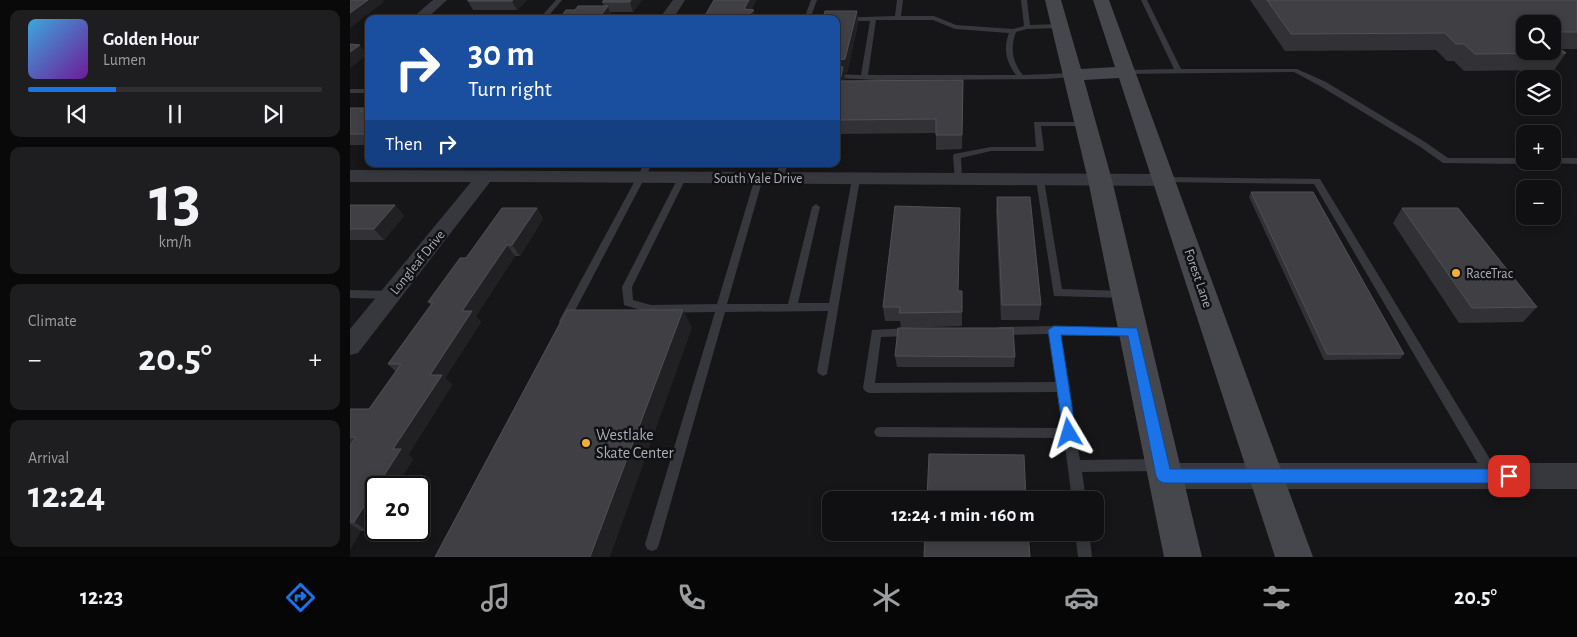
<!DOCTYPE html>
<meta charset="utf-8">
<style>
body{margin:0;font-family:"Alegreya Sans",sans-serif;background:#1e1e20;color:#f1f3f6;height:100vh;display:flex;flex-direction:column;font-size:19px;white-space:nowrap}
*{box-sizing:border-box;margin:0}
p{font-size:16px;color:#9c9d9f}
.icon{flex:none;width:28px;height:28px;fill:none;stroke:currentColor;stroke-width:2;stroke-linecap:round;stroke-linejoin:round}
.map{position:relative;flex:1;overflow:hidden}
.panel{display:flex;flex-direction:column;gap:10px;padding:10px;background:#09090a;width:350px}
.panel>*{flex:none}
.banner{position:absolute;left:15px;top:15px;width:475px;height:152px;border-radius:10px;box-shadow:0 2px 8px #0003,0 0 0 1px #303032;background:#1a4fa0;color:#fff;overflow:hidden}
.controls{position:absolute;left:1166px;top:15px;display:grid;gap:10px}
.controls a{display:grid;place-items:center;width:45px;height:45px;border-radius:10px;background:#101012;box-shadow:0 2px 8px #0003,0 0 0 1px #303032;font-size:25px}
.speed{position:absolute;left:15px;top:476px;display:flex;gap:10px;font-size:25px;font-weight:700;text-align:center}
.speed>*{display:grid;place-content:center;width:65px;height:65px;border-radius:50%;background:#101012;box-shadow:0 2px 8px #0003,0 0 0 1px #303032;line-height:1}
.speed .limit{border:2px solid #111;border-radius:8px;background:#fff;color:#111}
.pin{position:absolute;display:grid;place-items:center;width:42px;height:42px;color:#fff;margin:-21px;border-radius:10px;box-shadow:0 2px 8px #0006}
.me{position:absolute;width:55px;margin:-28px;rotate:353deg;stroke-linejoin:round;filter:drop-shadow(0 0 4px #0008)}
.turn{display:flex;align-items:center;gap:18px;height:105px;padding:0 20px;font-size:22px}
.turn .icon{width:65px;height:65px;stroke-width:2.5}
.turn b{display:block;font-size:35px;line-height:42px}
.then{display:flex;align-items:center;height:48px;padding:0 20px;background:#0003;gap:10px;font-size:19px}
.big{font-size:38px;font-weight:600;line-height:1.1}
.panel .tile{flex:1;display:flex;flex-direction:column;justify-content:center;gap:8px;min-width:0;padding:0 18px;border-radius:10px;background:#1e1e20}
.panel .dial{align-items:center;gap:0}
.dial b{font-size:65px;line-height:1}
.song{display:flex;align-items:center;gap:15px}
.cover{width:60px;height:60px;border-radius:8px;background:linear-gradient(135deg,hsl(200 70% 55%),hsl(280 70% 35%))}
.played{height:5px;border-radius:2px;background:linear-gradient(90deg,#1a73e8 30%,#303032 30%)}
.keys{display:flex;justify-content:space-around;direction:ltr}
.heat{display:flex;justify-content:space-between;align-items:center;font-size:28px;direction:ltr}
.trip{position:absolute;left:472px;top:491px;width:282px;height:50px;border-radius:10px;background:#101012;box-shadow:0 2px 8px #0003,0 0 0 1px #303032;font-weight:600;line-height:50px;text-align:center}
.menu{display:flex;height:80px;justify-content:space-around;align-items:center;background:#060607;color:#9c9d9f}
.menu .icon{width:35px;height:35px}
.menu .active{color:#1a73e8}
.menu b{font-size:22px;color:#f1f3f6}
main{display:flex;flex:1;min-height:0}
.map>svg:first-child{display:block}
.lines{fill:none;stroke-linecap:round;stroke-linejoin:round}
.lane{fill:#37383d;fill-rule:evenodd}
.street{fill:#37383d;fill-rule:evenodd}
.secondary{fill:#45474d;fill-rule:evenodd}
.wall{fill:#323236;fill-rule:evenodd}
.shaded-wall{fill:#212124}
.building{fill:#3f3f44;stroke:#4f5156}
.route{fill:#1a73e8;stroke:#114b97}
.poi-dot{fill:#f2b134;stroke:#111113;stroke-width:2}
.labels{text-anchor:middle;stroke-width:5;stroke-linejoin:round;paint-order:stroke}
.street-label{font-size:14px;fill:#a8adb8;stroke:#111113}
.poi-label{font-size:14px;fill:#a8adb8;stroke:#111113;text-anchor:start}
.near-poi-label{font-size:16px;fill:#a8adb8;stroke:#111113;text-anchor:start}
</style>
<main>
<section class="panel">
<div class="tile">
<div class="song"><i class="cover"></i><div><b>Golden Hour</b><p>Lumen</p></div></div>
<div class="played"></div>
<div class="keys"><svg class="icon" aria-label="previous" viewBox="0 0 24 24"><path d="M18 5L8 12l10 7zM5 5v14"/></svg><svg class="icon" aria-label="pause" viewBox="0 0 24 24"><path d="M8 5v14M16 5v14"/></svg><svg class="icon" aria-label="next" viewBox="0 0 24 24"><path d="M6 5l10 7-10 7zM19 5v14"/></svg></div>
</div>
<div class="tile dial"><b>13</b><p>km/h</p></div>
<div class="tile"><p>Climate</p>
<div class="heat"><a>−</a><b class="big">20.5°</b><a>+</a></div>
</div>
<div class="tile"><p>Arrival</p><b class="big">12:24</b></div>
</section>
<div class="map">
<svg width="1227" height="557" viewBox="0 0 1227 557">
<rect width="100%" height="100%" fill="#161618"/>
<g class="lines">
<path class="lane" d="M 206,0 L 212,0 L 196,19 L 189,19 Z
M 461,0 L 467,0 L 460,19 L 454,19 Z
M 547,0 L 553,0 L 551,16 L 584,16 L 606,25 L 663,29 L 674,26 L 671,0 L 677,0 L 680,25 L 710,24 L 713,26 L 710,28 L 677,29 L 666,32 C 660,48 662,62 673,75 L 722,73 L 726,75 L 722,77 L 696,79 L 526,80 L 486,78 L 486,74 L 511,75 L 520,21 L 486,21 L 486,19 L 483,19 L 484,18 L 545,16 ZM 526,20 L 583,20 L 605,29 L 659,33 C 653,48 656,62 666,75 L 518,75 Z
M 791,0 L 797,0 L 831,69 L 947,69 L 976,82 L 1075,142 L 1098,158 L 1175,158 L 1175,161 L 1179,161 L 1175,164 L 1093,163 L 1069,146 L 970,86 L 944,72 L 774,74 L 774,70 L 777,70 L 824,69 Z
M 0,89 L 19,89 L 19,93 L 0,93 Z
M 684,122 L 735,122 L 739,124 L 735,126 L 691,126 L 694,149 L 693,151 L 641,151 L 611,158 L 612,179 L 608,182 L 605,181 L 603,156 L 604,154 L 641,147 L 686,147 Z
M 1202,158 L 1227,158 L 1227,164 L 1199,163 L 1198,161 L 1202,161 Z
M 294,164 L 302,164 L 218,324 L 210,324 L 209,321 Z
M 430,164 L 438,164 L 433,178 L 429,181 L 425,178 Z
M 332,175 L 336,178 L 282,287 L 283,300 L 301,305 L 367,304 L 405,178 L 409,175 L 413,178 L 377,304 L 438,304 L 462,207 L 466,204 L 470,207 L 448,303 L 479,303 L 502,179 L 506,176 L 510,179 L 477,374 L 473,376 L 469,374 L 467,371 L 478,311 L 375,312 L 309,544 L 307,549 L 302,551 L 297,549 L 295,544 L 365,312 L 301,313 L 274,305 L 272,287 L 328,178 Z
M 690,177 L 694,180 L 712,289 L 774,291 L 778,292 L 779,295 L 778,298 L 704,296 L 686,180 Z
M 815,177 L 970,179 L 1146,469 L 1147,473 L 1146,477 L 1141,479 L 1136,477 L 964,184 L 812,182 L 811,180 L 812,178 Z
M 0,290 L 41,291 L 45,292 L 46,295 L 45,298 L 41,299 L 0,298 Z
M 704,326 L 785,329 L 786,332 L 785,335 L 781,336 L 710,334 L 718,383 L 720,387 L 718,390 L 730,460 L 808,459 L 812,461 L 814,465 L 812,469 L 808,471 L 732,472 L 736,500 L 722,500 L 714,438 L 530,437 L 526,436 L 524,432 L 526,428 L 530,427 L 712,428 L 707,392 L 519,393 L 515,391 L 513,388 L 522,330 L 560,328 L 564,329 L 565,332 L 564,335 L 560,336 L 531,337 L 525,383 L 706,382 L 699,334 L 650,335 L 646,334 L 645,331 L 646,328 L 650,327 Z
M 725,532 L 739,532 L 742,557 L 728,557 Z"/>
<path class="street" d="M 83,0 L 97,0 L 76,19 L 61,19 Z
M 323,0 L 335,0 L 323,19 L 309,19 Z
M 0,170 L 815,174 L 821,176 L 824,180 L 821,184 L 815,186 L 140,182 L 8,353 L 0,355 L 0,329 L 121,182 L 0,182 Z
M 814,463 L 1227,463 L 1227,489 L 814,489 L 804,485 L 800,476 L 804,467 Z"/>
<path class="secondary" d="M 695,0 L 711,0 L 731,69 L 765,67 L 743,0 L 759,0 L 963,557 L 925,557 L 769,78 L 734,80 L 762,180 L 852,557 L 814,557 L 738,180 Z"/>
</g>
<path class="wall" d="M 118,0 L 177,0 L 167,10 L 123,10 L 118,1 Z
M 254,0 L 292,0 L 283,12 L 260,12 L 261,16 L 259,19 L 209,19 L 225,10 L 254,6 L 252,2 Z
M 900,0 L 1227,0 L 1227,49 L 1211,49 L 1216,53 L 1204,70 L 1114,71 L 1104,61 L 1097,61 L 1086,50 L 935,51 ZM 1175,24 L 1202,24 L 1202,51 Z
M 507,11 L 508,24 L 497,73 L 494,73 L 495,81 L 613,80 L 612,149 L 586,150 L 586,133 L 486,134 L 486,19 Z
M 0,108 L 14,108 L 16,111 L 19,111 L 19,145 L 0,145 Z
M 901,192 L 1054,354 L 1050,359 L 974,360 L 899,197 Z
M 647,197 L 691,305 L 689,320 L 651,320 L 646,212 Z
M 0,205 L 45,205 L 54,216 L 34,240 L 0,240 Z
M 187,208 L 193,219 L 170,256 L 165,256 L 126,316 L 131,322 L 95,378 L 102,385 L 58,455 L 63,459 L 45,488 L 26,488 L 26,518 L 18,531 L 11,531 L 0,549 L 0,409 L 19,409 L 46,372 L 38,364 L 81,305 L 78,302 Z
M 1052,208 L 1187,307 L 1173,322 L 1109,323 L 1043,223 Z
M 610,223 L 608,291 L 612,291 L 612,326 L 551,328 L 550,321 L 535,321 L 533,307 Z
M 545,356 L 665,357 L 664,367 L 547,367 Z"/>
<path class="shaded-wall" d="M 18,0 L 33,0 L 34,2 L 0,28 L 0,13 Z
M 163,0 L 177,0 L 167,10 L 162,1 Z
M 281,0 L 292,0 L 283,12 L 280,2 Z
M 399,0 L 407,0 L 399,15 L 404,10 L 406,19 L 394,19 L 394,9 Z
M 258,6 L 261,16 L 259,19 L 248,19 Z
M 507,11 L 508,24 L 497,73 L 494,73 L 495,80 L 492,95 L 486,74 L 486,60 Z
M 10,45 L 17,55 L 0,68 L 0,52 Z
M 45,205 L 54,216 L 34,240 L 24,229 Z
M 187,208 L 193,219 L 170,256 L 162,245 Z
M 157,245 L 165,256 L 126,316 L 131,322 L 95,378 L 102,385 L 58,455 L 63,459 L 45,488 L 26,488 L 26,518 L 18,531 L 4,522 L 43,449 L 112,311 Z
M 333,310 L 342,328 L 260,557 L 240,557 Z
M 0,524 L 11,531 L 0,549 Z"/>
<path class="building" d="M 0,0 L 18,0 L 0,13 Z
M 118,0 L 163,0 L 162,1 L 118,1 Z
M 254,0 L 281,0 L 280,2 L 252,2 Z
M 364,0 L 399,0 L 394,9 L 404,10 L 394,19 L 353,19 Z
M 917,0 L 1227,0 L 1227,32 L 1202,32 L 1202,24 L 1175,24 L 1175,51 L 1202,51 L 1202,43 L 1216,53 L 1125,54 L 1114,44 L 1106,44 L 1095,33 L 941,34 Z
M 228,6 L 258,6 L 248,19 L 209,19 L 216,10 L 225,10 Z
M 475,11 L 507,11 L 495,59 L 486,60 L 486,19 L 473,19 Z
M 0,44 L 10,45 L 0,52 Z
M 486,66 L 493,67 L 490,81 L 613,80 L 612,135 L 586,135 L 586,119 L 486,120 Z
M 0,108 L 14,108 L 10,111 L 19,111 L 19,134 L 0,134 Z
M 901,192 L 963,192 L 1054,354 L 977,354 Z
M 647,197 L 680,197 L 691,305 L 652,305 Z
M 0,205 L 45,205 L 24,229 L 0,229 Z
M 545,206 L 610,208 L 608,291 L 612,291 L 612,312 L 549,313 L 550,307 L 533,307 Z
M 152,208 L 187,208 L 162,245 L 157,245 L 112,311 L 122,311 L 80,375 L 92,375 L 43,449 L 51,449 L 4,522 L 0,522 L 0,446 L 6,437 L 0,437 L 0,409 L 19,409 L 51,364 L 38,364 L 83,302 L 78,302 L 110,258 L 116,258 Z
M 1052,208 L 1108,208 L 1187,307 L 1122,308 Z
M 217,310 L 333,310 L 240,557 L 85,557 Z
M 548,328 L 663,328 L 665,357 L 545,356 Z
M 579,454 L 674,455 L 676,500 L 577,500 Z
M 575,532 L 678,532 L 680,557 L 574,557 Z"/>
<path class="route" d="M 704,326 L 787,328 L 820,469 L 1159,469 L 1165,471 L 1167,476 L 1165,481 L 1159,483 L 814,483 L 809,481 L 806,476 L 778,336 L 711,335 L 726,433 L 724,437 L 719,439 L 714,437 L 698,330 Z"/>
<g class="poi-dot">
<circle cx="1106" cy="273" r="5"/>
<circle cx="236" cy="443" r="5"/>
</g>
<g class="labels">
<g class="street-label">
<text x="408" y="183">South Yale Drive</text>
<text transform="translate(67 262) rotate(-51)" y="5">Longleaf Drive</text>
<text transform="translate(849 278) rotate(71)" y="5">Forest Lane</text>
</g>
<g class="poi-label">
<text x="1116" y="278">RaceTrac</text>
</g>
<g class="near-poi-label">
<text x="246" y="440">Westlake<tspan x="246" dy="18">Skate Center</tspan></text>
</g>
</g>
</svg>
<div class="controls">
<a><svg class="icon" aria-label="search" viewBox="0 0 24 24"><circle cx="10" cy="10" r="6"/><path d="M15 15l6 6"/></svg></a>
<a><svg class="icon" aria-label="layers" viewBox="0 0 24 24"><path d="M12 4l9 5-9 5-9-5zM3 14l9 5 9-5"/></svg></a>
<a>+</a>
<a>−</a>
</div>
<div class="speed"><div class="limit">20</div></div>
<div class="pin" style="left:1159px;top:476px;background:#d93025"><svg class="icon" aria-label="arrive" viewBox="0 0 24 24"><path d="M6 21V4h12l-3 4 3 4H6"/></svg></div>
<svg class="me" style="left:719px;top:433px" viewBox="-20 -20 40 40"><path d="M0-17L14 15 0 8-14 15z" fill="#1a73e8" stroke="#fff" stroke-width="4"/></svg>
<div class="trip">12:24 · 1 min · 160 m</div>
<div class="banner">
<div class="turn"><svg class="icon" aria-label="right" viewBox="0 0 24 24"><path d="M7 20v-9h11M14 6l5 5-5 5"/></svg><div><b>30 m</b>Turn right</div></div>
<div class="then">Then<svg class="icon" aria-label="right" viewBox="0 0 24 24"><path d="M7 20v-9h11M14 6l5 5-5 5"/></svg></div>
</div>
</div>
</main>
<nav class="menu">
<b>12:23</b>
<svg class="icon active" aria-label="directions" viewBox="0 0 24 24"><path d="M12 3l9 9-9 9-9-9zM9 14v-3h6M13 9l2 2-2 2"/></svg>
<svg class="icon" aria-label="music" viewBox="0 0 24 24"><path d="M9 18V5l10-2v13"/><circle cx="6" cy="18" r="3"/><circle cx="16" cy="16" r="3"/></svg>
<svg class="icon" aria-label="phone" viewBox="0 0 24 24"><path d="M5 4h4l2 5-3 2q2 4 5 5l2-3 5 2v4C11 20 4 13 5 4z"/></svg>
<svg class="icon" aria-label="climate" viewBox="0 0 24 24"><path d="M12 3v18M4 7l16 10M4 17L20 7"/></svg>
<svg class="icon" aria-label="car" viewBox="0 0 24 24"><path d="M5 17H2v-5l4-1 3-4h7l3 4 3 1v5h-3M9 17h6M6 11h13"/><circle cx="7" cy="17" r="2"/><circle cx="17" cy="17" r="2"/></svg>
<svg class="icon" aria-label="filters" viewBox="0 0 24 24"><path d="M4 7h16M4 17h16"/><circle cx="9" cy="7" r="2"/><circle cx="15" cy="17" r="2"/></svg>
<b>20.5°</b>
</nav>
